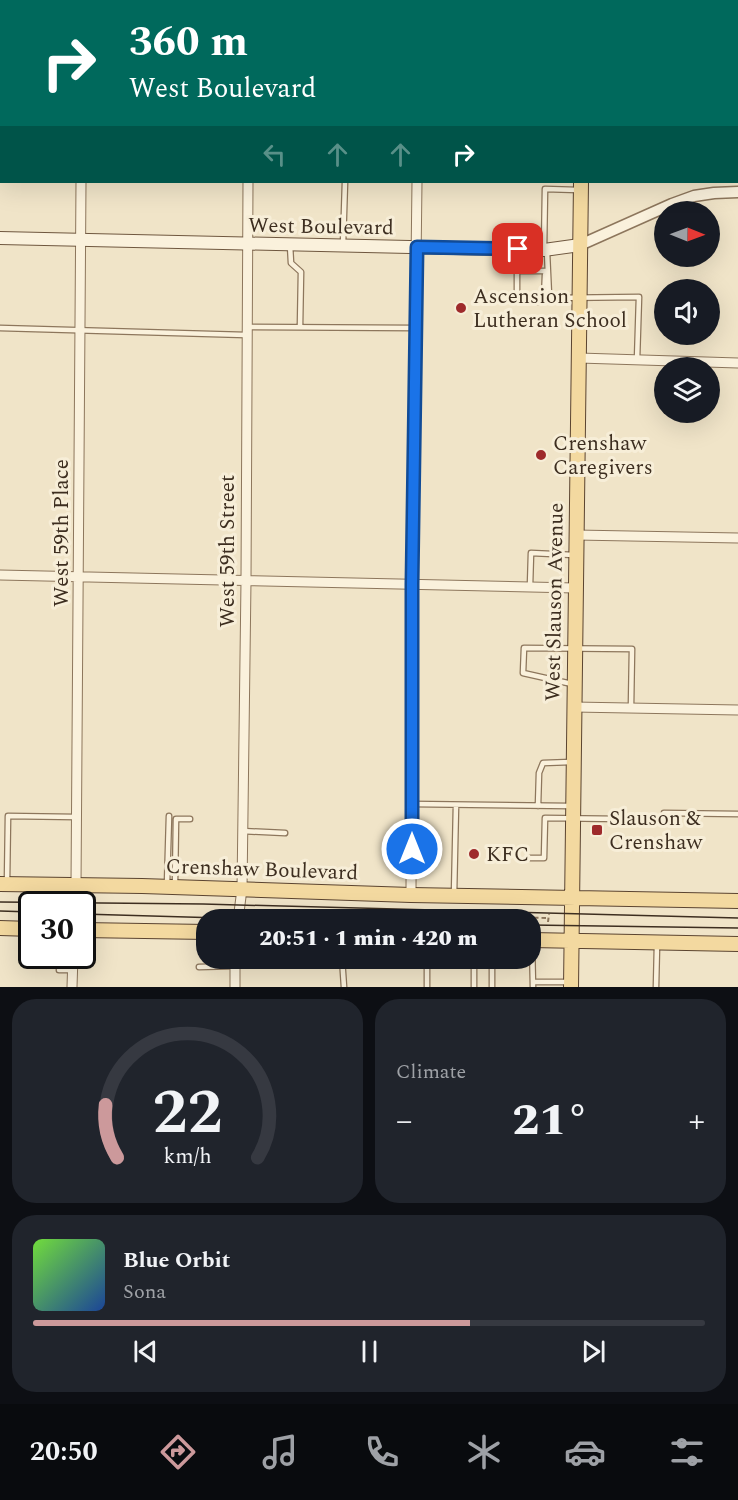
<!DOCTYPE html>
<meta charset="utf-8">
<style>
body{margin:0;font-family:Spectral,serif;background:#20242c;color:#f1f3f6;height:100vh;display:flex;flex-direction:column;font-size:22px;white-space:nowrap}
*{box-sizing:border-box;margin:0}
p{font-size:20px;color:#9ea1a6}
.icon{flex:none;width:33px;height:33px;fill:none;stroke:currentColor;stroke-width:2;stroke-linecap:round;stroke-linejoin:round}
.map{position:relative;height:987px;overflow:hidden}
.panel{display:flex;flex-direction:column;gap:12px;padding:12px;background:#0d0f14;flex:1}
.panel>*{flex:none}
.banner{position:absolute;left:0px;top:0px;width:738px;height:183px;box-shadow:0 6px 24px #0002;background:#00695c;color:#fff;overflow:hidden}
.needle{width:39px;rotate:91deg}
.fabs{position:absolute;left:654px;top:201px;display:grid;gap:12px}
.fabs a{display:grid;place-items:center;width:66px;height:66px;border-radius:50%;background:#171b24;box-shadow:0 6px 24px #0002;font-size:30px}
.speed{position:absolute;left:18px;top:891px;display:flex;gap:12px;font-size:30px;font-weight:700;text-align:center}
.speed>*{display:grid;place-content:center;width:78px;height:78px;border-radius:50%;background:#171b24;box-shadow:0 6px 24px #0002;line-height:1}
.speed .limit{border:3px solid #111;border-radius:9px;background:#fff;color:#111}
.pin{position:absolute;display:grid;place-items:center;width:51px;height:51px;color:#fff;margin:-26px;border-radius:12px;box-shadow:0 3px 9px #0006}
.me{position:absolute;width:66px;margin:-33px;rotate:0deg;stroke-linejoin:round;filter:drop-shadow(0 0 4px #0008)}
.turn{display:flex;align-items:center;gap:21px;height:126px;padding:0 30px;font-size:27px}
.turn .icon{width:78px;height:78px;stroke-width:2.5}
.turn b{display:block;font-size:42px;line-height:51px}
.lanes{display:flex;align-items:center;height:57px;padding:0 30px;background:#0003;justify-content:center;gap:30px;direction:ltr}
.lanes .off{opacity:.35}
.big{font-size:45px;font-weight:800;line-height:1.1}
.panel .widget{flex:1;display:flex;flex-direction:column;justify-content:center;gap:9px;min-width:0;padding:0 21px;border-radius:24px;background:#20242c}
.panel .dial{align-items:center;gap:0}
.dial svg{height:156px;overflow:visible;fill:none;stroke:#363941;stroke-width:7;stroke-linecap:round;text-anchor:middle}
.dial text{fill:#f1f3f6;stroke:none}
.song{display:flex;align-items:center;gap:18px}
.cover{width:72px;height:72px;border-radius:9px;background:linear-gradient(135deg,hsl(100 70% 55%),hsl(220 70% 35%))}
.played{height:6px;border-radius:3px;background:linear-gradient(90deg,#cc999b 65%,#363941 65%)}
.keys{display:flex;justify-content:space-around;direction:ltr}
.heat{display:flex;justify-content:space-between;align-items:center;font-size:33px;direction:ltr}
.panel .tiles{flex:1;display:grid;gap:12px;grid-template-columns:1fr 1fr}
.widget:last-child{grid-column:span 2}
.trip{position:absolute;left:196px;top:909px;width:345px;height:60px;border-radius:24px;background:#171b24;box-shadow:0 6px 24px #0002;font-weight:800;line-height:60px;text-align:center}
.tabs{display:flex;height:96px;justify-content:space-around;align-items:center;background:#090b0e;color:#9ea1a6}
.tabs .icon{width:42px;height:42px}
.tabs .selected{color:#cc999b}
.tabs b{font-size:27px;color:#f1f3f6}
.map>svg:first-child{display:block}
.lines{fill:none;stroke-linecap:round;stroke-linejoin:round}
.service-casing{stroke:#8d765c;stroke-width:7}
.minor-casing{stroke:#8d765c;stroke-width:11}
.tertiary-casing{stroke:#8d765c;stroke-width:13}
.secondary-casing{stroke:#6f573f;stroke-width:14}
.primary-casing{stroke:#5b4430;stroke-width:16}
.path{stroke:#8d765c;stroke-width:2;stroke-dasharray:4.5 3;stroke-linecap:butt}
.service{stroke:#faf1dc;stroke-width:4.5}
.minor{stroke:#faf1dc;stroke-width:9}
.tertiary{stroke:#faf1dc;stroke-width:10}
.secondary{stroke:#faf1dc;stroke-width:12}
.primary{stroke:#f3d9a0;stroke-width:14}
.tram{stroke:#3d2e20;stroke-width:1.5}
.route-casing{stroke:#114b97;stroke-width:15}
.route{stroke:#1a73e8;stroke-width:10}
.poi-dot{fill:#9e2a2b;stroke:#f7eed8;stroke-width:2}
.labels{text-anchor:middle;stroke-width:6;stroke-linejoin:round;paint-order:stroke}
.street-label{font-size:21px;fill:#3d2e20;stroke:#f7eed8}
.poi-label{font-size:21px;fill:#3d2e20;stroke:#f7eed8;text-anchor:start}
</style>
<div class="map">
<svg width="738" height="987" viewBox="0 0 738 987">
<rect width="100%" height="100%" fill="#f0e4c8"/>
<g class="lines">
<g class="service-casing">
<path id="service" d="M 501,2 L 501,0
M 0,137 L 2,137
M 343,244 L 345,182
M 290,245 L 291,263 L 301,272 L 300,327
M 544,250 L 545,189 L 578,190
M 517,252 L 517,296 L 526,301 L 542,302 L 549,295
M 547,252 L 549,295 L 552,298 L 639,297 L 637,360
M 517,271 L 546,271
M 544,299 L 545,275 L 548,274
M 246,327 L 415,328
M 0,328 L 246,335
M 530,586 L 531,553 L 574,555
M 572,684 L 523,673 L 524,648 L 632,649 L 631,707
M 412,804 L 570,806
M 538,806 L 539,773 L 543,763 L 571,762
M 664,813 L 738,814
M 242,831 L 285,833
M 528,858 L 544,858 L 545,818 L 622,819
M 7,883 L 8,816 L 76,817
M 167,884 L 169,816
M 175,884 L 176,819 L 190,819
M 454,895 L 456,805
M 532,942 L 533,987
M 342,958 L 344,987
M 427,958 L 427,987
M 474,958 L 474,987
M 492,958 L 492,987
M 199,967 L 235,966
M 59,970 L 73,970
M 533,982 L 569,982
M 656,987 L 657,945"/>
</g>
<g class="minor-casing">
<path id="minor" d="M 83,2 L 83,0
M 249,2 L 250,0
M 419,2 L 419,0
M 736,21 L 738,21
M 579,358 L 738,363
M 576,535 L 738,538
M 0,575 L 575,588
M 574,707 L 738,710
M 76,885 L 81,182
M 411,895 L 412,584 L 417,182
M 238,920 L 242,889 L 246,581 L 248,182
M 72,987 L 73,956
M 235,987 L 235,958"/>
</g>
<g class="tertiary-casing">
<path id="tertiary" d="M 580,245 L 672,204 L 694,196 L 714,193 L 738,192"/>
</g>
<g class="secondary-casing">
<path id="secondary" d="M 0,238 L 544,250 L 580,245"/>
</g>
<g class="primary-casing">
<path id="primary" d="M 583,2 L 583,0
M 0,884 L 142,886 L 411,895 L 738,901
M 0,928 L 32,929
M 82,930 L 207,932
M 531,940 L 738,944
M 571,987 L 581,182"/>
</g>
<path class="path" d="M 257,914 L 352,917
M 257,916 L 257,909
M 489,917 L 549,918
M 548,922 L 549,914"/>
<use href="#service" class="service"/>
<use href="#minor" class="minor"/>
<use href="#tertiary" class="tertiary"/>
<use href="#secondary" class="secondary"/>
<use href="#primary" class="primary"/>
<path class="tram" d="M 0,902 L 203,904 L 738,918
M 0,911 L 32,912
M 82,914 L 291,920
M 531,925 L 738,928"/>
</g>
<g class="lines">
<g class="route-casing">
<path id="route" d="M 412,849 L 412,584 L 417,247 L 518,249"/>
</g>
<use href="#route" class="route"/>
</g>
<g class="poi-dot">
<circle cx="461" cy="308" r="6"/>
<circle cx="541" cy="455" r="6"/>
<rect x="591" y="824" width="12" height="12" rx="3"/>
<circle cx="474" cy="854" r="6"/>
</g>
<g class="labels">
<g class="street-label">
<text transform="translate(321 226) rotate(1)" y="7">West Boulevard</text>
<text transform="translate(61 533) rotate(-90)" y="7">West 59th Place</text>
<text transform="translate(227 551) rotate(-90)" y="7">West 59th Street</text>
<text transform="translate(554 602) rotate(-89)" y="7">West Slauson Avenue</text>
<text transform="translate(262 869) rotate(2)" y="7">Crenshaw Boulevard</text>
</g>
<g class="poi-label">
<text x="473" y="303">Ascension<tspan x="473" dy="24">Lutheran School</tspan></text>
<text x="553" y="450">Crenshaw<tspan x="553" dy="24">Caregivers</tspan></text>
<text x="609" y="825">Slauson &amp;<tspan x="609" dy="24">Crenshaw</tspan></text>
<text x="486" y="861">KFC</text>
</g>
</g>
</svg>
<div class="fabs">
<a><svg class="needle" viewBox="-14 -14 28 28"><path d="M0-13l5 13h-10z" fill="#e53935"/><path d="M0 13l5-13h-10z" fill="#9ea1a6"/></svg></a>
<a><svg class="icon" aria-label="sound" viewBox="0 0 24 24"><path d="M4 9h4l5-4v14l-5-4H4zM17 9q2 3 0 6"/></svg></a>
<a><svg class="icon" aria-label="layers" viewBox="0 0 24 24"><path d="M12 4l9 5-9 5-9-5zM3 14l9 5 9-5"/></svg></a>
</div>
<div class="speed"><div class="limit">30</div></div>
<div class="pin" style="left:518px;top:249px;background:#d93025"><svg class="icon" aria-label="arrive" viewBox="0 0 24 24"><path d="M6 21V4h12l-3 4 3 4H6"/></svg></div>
<svg class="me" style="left:412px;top:849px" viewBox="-20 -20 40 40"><circle r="17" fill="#1a73e8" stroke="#fff" stroke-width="3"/><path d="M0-11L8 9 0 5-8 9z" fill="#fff"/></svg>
<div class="trip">20:51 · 1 min · 420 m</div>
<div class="banner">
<div class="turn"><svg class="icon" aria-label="right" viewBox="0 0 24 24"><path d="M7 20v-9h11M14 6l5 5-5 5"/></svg><div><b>360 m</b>West Boulevard</div></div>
<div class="lanes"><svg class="icon off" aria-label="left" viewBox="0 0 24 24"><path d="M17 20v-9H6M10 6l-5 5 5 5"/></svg><svg class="icon off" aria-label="ahead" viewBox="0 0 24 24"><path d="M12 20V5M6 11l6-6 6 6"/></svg><svg class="icon off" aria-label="ahead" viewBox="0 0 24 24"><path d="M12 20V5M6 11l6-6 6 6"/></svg><svg class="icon" aria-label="right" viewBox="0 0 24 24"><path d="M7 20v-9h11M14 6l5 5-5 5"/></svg></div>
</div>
</div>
<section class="panel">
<div class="tiles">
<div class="widget dial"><svg viewBox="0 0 100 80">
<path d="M14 69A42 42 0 1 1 86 69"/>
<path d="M14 69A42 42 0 0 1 8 42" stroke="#cc999b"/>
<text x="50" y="56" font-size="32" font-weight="700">22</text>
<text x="50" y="72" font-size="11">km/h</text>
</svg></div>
<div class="widget"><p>Climate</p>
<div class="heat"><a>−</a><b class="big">21°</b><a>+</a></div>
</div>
<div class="widget">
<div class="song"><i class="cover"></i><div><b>Blue Orbit</b><p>Sona</p></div></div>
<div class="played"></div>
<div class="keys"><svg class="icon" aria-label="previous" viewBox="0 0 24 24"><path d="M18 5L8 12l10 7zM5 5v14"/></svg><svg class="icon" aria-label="pause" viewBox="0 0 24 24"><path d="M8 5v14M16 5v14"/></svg><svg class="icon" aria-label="next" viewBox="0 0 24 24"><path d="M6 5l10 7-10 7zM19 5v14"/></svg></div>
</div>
</div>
</section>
<nav class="tabs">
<b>20:50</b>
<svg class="icon selected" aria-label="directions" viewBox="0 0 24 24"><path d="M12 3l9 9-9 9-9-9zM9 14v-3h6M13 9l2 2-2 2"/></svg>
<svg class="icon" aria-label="music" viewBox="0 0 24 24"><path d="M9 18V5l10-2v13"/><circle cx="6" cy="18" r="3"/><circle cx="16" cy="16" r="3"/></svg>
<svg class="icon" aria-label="phone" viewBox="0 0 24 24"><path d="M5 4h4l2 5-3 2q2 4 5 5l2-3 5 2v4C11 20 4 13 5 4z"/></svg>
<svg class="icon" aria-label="climate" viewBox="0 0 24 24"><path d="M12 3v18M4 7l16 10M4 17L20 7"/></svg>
<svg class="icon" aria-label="car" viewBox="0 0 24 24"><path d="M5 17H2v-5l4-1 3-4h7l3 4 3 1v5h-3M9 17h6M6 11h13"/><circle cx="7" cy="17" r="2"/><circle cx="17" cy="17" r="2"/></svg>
<svg class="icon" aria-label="filters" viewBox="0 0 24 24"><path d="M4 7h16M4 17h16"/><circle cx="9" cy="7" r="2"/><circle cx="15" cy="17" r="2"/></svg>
</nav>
